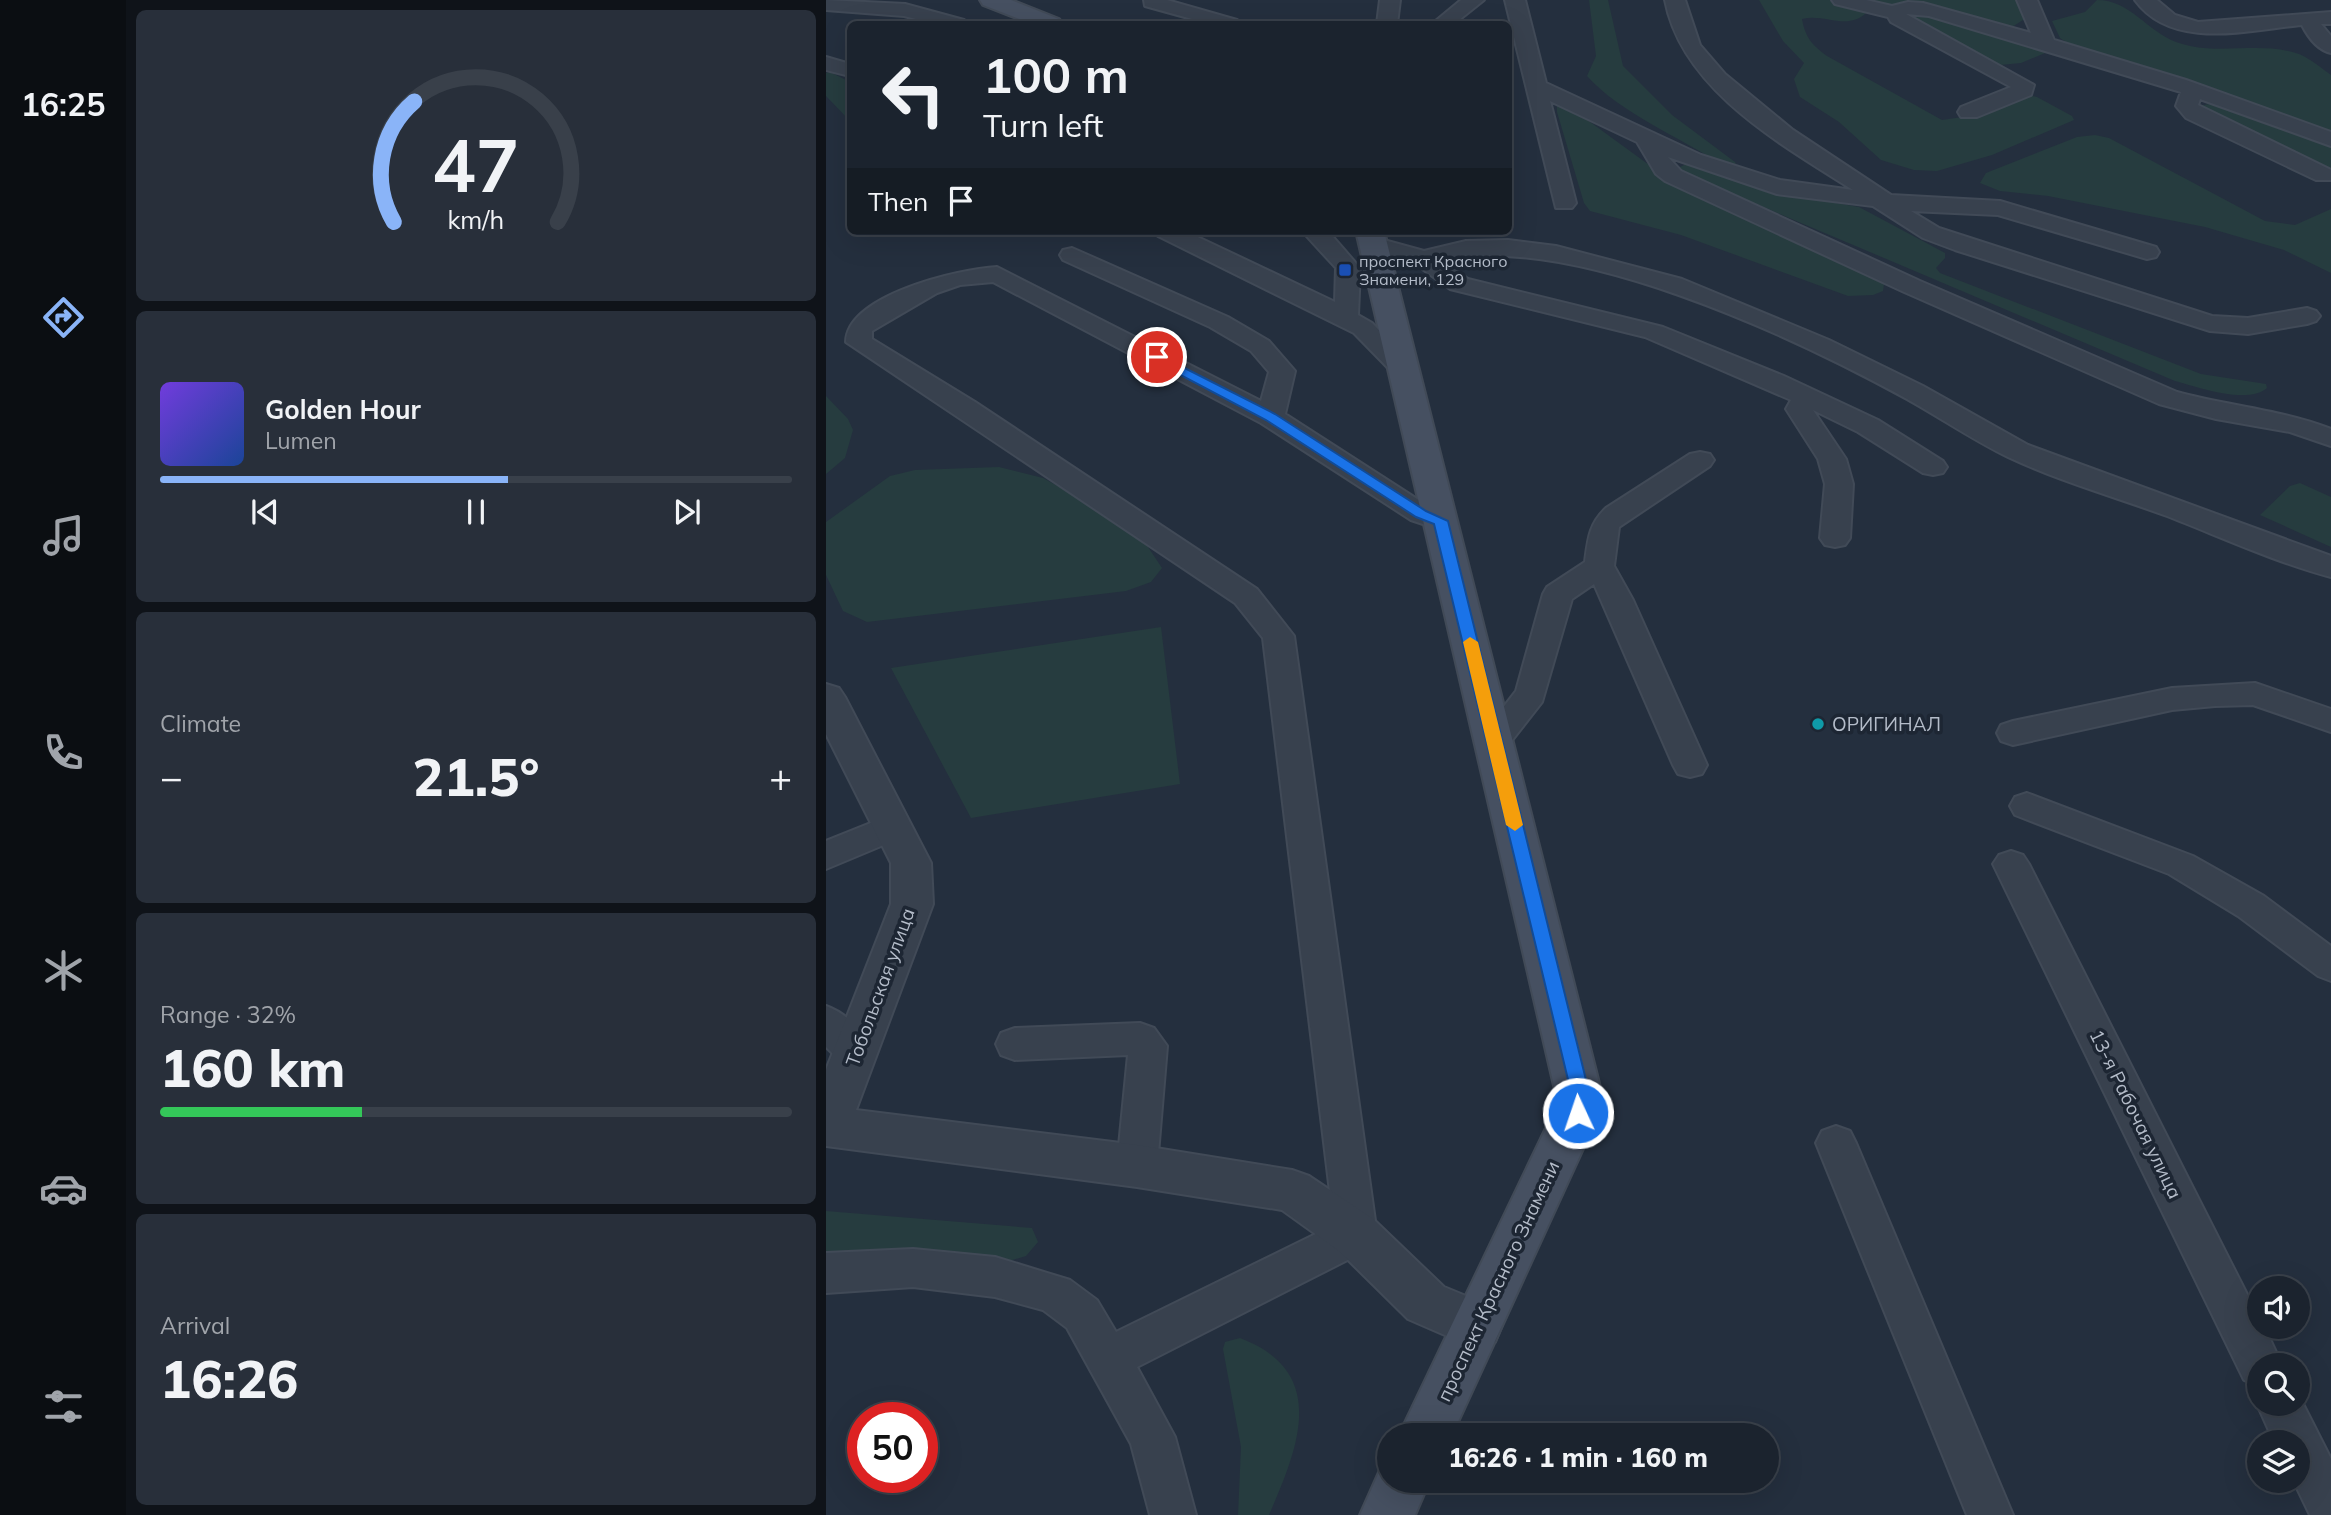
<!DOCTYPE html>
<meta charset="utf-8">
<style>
body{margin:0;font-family:Mulish,sans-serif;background:#282f3a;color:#f1f3f6;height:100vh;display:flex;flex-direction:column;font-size:26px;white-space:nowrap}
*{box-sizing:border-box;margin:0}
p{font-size:23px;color:#a0a4aa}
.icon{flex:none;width:38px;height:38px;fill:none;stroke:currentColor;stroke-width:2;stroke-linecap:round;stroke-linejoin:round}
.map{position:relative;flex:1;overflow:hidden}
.sheet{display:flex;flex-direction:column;gap:10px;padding:10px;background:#0f1319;width:700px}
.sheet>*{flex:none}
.hud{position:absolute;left:21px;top:21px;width:665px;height:214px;border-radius:10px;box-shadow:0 7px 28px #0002,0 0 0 2px #39404a;background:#1b232e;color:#f1f3f6;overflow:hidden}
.buttons{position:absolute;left:1421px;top:1276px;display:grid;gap:14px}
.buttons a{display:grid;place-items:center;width:63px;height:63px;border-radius:50%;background:#1b232e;box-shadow:0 7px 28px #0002,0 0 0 2px #39404a;font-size:35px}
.speed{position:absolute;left:21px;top:1402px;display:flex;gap:14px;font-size:35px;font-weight:700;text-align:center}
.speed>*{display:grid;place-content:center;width:91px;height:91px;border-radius:50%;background:#1b232e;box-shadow:0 7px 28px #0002,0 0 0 2px #39404a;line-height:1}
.speed .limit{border:10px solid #d22;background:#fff;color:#111}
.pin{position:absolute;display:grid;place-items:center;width:60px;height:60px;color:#fff;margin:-30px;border:4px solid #fff;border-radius:50%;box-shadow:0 2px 7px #0007}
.me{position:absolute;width:77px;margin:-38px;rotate:357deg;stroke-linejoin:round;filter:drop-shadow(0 0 5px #0008)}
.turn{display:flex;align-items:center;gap:24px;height:147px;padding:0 21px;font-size:32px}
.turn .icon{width:91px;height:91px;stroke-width:2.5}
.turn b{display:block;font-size:49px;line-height:60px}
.then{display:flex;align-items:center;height:66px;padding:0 21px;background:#0003;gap:14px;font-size:26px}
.big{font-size:52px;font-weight:800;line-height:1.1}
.sheet .widget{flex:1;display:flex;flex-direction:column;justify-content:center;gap:10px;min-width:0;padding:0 24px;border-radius:10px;background:#282f3a}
.sheet .dial{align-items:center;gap:0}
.dial svg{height:182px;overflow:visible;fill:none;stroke:#39404a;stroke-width:7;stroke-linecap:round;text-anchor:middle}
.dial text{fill:#f1f3f6;stroke:none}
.song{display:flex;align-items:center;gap:21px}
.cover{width:84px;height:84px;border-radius:10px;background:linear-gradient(135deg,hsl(260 70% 55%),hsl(220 70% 35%))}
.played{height:7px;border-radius:4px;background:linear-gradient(90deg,#8ab4f8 55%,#39404a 55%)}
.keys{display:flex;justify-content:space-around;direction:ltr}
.heat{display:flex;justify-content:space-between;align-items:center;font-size:38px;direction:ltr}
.charge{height:10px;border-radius:5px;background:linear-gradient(90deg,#34c759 32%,#39404a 0)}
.trip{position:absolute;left:551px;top:1423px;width:402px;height:70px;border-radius:35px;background:#1b232e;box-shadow:0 7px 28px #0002,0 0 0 2px #39404a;font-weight:800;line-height:70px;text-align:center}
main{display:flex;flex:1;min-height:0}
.dock{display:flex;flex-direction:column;width:126px;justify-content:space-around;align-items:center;background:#0b0e12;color:#a0a4aa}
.dock .icon{width:49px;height:49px}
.dock .selected{color:#8ab4f8}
.dock b{font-size:32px;color:#f1f3f6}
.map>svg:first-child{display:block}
.green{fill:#263c3f}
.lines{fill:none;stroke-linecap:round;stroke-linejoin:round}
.service-casing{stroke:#414a57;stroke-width:4}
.minor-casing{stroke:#414a57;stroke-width:4}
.secondary-casing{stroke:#414a57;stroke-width:4}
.service{fill:#38414e;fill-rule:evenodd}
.minor{fill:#38414e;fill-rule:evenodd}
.secondary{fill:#465061;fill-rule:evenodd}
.route{fill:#1a73e8;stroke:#114b97;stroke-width:2}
.slow{fill:#f59e0b}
.transit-dot{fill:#1a4fb4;stroke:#1d2633;stroke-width:2.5}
.culture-dot{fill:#0f9aa8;stroke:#1d2633;stroke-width:2.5}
.labels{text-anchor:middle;stroke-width:7;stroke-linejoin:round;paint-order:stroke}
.far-poi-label{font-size:16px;fill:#b4bcc9;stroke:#1d2633;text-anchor:start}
.poi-label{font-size:19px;fill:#b4bcc9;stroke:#1d2633;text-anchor:start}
.street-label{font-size:19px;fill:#b4bcc9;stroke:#1d2633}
</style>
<main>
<nav class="dock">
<b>16:25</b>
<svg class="icon selected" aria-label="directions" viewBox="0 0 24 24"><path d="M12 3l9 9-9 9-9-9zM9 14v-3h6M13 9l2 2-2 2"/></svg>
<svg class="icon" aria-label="music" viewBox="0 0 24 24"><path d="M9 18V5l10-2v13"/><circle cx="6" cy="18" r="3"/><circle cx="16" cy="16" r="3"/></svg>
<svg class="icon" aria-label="phone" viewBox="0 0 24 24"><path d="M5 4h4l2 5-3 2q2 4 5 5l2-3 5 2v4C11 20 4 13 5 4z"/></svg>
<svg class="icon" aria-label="climate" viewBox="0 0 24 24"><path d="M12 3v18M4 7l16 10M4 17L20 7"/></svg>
<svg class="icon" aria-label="car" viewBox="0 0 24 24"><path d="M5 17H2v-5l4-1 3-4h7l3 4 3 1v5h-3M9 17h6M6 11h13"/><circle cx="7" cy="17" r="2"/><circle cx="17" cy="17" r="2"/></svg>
<svg class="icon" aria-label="filters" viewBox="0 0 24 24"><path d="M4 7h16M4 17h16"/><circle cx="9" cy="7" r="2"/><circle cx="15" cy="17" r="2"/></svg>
</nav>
<section class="sheet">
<div class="widget dial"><svg viewBox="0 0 100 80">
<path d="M14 69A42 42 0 1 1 86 69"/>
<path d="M14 69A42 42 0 0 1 23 16" stroke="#8ab4f8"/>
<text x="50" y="56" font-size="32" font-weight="700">47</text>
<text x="50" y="72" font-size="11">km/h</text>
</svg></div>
<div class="widget">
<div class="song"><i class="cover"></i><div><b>Golden Hour</b><p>Lumen</p></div></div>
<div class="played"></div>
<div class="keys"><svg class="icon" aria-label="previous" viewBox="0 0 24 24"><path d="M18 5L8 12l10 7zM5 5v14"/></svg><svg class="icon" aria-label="pause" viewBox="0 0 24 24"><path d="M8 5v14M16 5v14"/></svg><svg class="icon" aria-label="next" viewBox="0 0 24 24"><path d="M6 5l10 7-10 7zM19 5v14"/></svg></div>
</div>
<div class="widget"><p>Climate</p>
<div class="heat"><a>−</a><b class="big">21.5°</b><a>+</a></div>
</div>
<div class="widget"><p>Range · 32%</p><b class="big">160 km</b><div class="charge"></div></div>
<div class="widget"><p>Arrival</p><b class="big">16:26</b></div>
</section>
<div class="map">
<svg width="1505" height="1515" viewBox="0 0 1505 1515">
<rect width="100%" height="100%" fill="#242f3e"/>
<path class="green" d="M 763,0 L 782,0 L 797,66 L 846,115 L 909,162 L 911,168 L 897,165 C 855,138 794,113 761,76 L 770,56 Z
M 933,0 L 1006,0 L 1037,9 L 1040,13 C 1021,31 998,13 976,19 C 979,37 986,45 1001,56 L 1116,120 L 1150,115 L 1201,95 L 1211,97 L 1246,116 L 1248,120 L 1166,155 L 1111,171 L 1088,170 L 1055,160 L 1013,122 L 974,97 L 968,79 L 978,63 L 957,41 Z
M 1026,0 L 1191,0 L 1199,9 L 1200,18 L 1183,29 Z
M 1271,0 C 1304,0 1321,31 1350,42 C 1390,57 1433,40 1473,54 C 1485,59 1495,68 1505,75 L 1505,132 L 1373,84 L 1247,47 L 1234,38 L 1226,21 L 1259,12 Z
M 1089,10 L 1224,51 L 1195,63 L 1174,65 L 1080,18 L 1080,13 Z
M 4,72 L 24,82 L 24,121 L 0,96 L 0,73 Z
M 738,103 L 830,170 L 1048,271 L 1058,284 L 1057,291 L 1047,295 L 1022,296 L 855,235 L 764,211 L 758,203 L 731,112 L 731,105 Z
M 1387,103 L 1505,145 L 1505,175 L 1373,111 L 1374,106 Z
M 1269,135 L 1283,138 L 1439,221 L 1469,225 L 1505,209 L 1505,273 L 1458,250 L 1379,227 L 1222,196 L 1174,191 L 1154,183 L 1160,173 L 1251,137 Z
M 862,163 L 958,194 L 1033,207 L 1119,253 L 1119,258 L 1110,268 L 1114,273 L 1375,374 L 1440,384 L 1441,388 C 1422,405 1371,387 1349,381 L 890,187 L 852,168 Z
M 0,396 L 22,419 L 27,430 L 19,458 L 0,474 Z
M 173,467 L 217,478 L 241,491 L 316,538 L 336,568 L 325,582 L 300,591 L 41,622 L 17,611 L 0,575 L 0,522 L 64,476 L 89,470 Z
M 1474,483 L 1505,497 L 1505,547 L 1434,515 L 1464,486 Z
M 335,627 L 354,784 L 145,818 L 65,668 Z
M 0,1211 L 206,1228 L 212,1242 L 200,1256 L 183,1261 L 85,1248 L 0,1257 Z
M 414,1338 C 504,1372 472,1448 443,1515 L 412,1515 L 415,1447 L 397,1349 L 399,1342 Z"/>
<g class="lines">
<g class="service-casing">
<path id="service" d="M 0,0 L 79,4 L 138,20 L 141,24 L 110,24 L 78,16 L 0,10 Z
M 318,0 L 341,0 L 411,20 L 414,24 L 384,24 L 319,6 Z
M 554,0 L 574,0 L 571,24 L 551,24 Z
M 635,0 L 658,0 L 628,24 L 606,24 Z
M 679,0 L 699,0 L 720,83 L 875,155 L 954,180 L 1027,190 C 955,144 856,90 839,0 L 859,0 L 874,45 L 899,74 L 967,130 L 1065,195 L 1174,201 L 1330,247 L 1333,252 L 1330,257 L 1321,259 L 1172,215 L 1085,211 L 1113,228 L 1386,316 L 1422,318 L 1481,308 L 1490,311 L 1494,316 L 1490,321 L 1481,324 L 1422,334 L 1384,331 L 1129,250 L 1097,238 L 1047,206 L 951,194 L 842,157 L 855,171 L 1094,281 L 1351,392 C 1402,406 1456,410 1505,429 L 1505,446 L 1464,432 L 1390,419 L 1333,404 L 1076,291 L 839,181 L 830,174 L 811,142 L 724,101 L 750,203 L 746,208 L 730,208 Z
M 1006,0 L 1040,0 L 1066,6 L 1082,2 L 1097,3 L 1205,33 L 1191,0 L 1211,0 L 1228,40 L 1360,80 L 1505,132 L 1505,146 L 1374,99 L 1372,105 L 1505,170 L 1505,180 L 1490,180 L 1360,118 L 1350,106 L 1355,92 L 1103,16 L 1080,14 L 1208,85 L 1205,95 L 1151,117 L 1135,117 L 1132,112 L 1135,107 L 1185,87 L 1065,22 L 1062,17 L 1009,4 Z
M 1309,0 L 1331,0 L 1349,15 L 1372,22 L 1505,12 L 1505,24 L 1495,24 L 1505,36 L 1505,53 C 1492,50 1482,37 1476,25 C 1423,30 1346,51 1309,0 Z
M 0,57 L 24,64 L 24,76 L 0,70 Z
M 328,231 L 359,231 L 509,302 L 510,268 L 476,231 L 502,231 L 534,268 L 532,315 L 546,323 L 590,368 L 586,374 L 568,374 L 528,333 L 332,236 Z
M 547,237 L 598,251 L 640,241 L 682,240 L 730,246 L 856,279 L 1003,340 L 1097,386 L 1202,445 L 1505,556 L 1505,577 C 1449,562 1395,537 1341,516 C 1289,497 1233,481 1182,457 C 1147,440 1115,418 1081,399 C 968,337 744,231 617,261 L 642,279 L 837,327 L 958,376 L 1052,420 L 1117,461 L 1121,467 L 1117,473 L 1107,475 L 1097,473 L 1032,432 L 987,410 L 1020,459 L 1027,484 L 1024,538 L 1019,545 L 1009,547 L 999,545 L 994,538 L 999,484 L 992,459 L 960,409 L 965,400 L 819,337 L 624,289 L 588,263 L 539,249 L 535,244 L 539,239 Z
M 246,248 L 402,317 L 443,341 L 469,371 L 459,414 L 605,508 L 625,515 L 629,521 L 625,527 L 615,530 L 585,520 L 435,423 L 167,282 L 134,285 L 111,293 L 46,331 L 46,339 L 149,402 L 431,589 L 468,636 L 551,1235 L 545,1248 L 311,1367 L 349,1437 L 370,1515 L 324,1515 L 305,1444 L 241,1328 L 217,1310 L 169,1297 L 87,1287 L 0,1293 L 0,1253 L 87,1249 L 169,1257 L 244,1280 L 271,1300 L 290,1332 L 508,1225 L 437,638 L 409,603 L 20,342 C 21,295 133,269 171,267 L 435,401 L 443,372 L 425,351 L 384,327 L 237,260 L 234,255 L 237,250 Z
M 874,452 L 884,454 L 888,460 L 884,466 L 793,527 L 788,566 L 807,600 L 881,765 L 876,774 L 864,777 L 852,774 L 847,765 L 768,584 L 746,599 L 716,702 L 680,748 L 668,752 L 656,748 L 652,740 L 690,691 L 717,594 L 721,587 L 759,562 C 762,539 763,524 780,508 L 864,454 Z
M 1429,683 L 1505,709 L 1505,732 L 1427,705 L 1389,706 L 1346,710 L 1187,745 L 1175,741 L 1171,733 L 1175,725 L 1187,721 L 1346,688 Z
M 1201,793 L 1367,856 L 1438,896 L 1505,946 L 1505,981 L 1492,976 L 1412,916 L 1343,874 L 1189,815 L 1184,806 L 1189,797 Z
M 67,814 L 79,818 L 84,827 L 79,836 L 0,869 L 0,841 Z
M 1185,851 L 1197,855 L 1203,864 L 1433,1318 L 1433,1326 L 1438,1326 L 1456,1365 L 1433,1365 L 1433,1386 L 1418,1380 L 1167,864 L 1173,855 Z
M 0,1006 C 20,1013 40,1033 49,1052 L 44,1063 C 23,1071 14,1061 0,1047 Z
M 314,1023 L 328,1028 L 341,1046 L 331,1166 L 325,1179 L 311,1184 L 297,1179 L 291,1166 L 302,1055 L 189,1060 L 175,1055 L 170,1044 L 175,1033 L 189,1028 Z
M 1010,1126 L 1024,1131 L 1030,1143 L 1187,1515 L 1141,1515 L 990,1143 L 996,1131 Z
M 1472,1394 L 1505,1459 L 1505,1515 L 1484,1515 L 1467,1480 L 1472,1480 L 1472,1442 L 1448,1442 L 1431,1404 L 1433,1398 L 1433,1404 L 1472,1404 Z"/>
</g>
<g class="minor-casing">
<path id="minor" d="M 0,684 L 13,688 L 19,697 L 105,863 L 107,904 L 30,1110 L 311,1145 L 466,1170 L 483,1176 L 547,1219 L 618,1287 L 669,1308 L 676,1325 L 669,1342 L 651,1349 L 582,1319 L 513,1251 L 456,1210 L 311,1187 L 0,1146 L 0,1070 L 65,904 L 65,863 L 0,734 Z"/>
</g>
<g class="secondary-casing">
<path id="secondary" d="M 154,0 L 185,0 L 233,19 L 237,24 L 206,24 L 157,5 Z
M 530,231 L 558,231 L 778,1103 L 626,1435 L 573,1435 L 732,1103 Z
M 564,1459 L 564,1480 L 604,1480 L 589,1515 L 534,1515 L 558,1461 Z"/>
</g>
<use href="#service" class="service"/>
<use href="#minor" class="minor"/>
<use href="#secondary" class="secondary"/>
</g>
<path class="route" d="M 331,354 L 449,414 L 600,511 L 622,521 L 763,1092 L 759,1118 L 746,1118 L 743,1113 L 745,1092 L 608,524 L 590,517 L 440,420 L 326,360 L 324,357 Z"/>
<path class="slow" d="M 644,637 L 652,642 L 697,825 L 689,831 L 680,825 L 637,642 Z"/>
<rect class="transit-dot" x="512" y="263" width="14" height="14" rx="3.5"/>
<circle class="culture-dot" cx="992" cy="724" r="7"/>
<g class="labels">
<g class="far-poi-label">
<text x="533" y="267">проспект Красного<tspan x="533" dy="18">Знамени, 129</tspan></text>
</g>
<g class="poi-label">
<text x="1006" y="731">ОРИГИНАЛ</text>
</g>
<g class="street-label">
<text transform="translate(54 987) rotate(-70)" y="7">Тобольская улица</text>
<text transform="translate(1310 1114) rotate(64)" y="7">13-я Рабочая улица</text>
<text transform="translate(672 1281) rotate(-65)" y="7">проспект Красного Знамени</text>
</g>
</g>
</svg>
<div class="buttons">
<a><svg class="icon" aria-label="sound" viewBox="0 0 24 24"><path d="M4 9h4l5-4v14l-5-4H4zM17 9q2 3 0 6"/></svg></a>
<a><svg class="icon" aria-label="search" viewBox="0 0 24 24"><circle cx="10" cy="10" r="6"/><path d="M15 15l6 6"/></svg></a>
<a><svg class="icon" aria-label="layers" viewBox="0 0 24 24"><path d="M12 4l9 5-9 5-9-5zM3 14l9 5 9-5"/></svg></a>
</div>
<div class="speed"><div class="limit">50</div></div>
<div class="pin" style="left:331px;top:357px;background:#d93025"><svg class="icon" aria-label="arrive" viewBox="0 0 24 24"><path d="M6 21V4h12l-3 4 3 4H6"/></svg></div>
<svg class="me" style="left:752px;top:1113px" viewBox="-20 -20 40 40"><circle r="17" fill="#1a73e8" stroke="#fff" stroke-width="3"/><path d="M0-11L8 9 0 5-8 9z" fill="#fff"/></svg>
<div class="trip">16:26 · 1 min · 160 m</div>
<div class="hud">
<div class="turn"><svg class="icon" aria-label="left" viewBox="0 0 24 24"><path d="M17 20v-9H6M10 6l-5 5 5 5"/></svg><div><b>100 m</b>Turn left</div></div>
<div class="then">Then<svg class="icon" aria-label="arrive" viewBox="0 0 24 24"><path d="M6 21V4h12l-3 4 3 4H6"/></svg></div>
</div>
</div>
</main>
